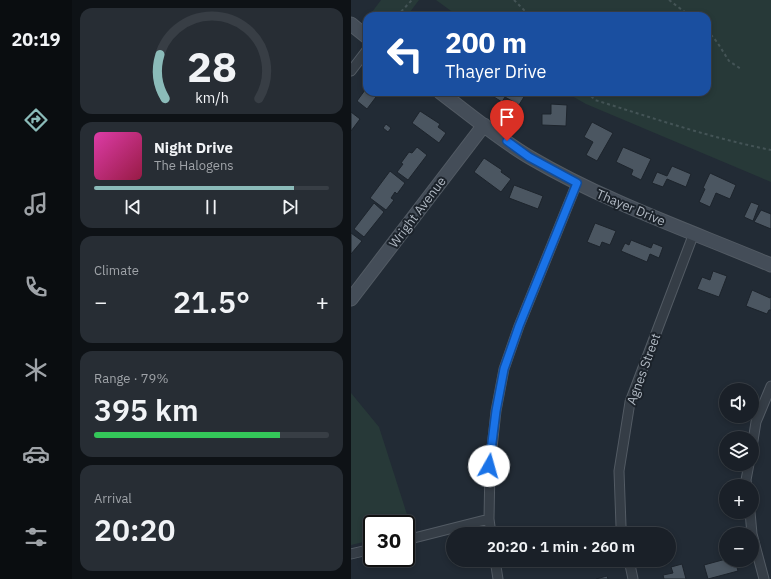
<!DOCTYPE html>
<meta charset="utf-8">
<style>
body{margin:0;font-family:"IBM Plex Sans",sans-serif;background:#272d34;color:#f1f3f6;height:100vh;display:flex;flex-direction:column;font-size:15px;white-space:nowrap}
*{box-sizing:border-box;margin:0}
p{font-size:13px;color:#9fa3a8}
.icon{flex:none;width:22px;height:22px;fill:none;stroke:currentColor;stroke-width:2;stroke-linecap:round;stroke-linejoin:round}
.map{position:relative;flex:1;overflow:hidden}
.panel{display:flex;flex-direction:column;gap:8px;padding:8px;background:#0e1216;width:279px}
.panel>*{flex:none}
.guide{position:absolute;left:12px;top:12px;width:348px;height:84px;border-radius:12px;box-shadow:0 2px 6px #0003,0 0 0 1px #383e45;background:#1a4fa0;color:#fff;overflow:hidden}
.buttons{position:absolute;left:368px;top:383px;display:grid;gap:8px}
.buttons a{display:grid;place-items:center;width:40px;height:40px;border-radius:50%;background:#1a2028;box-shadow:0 2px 6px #0003,0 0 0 1px #383e45;font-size:20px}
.speed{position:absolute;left:12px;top:515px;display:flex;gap:8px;font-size:20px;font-weight:700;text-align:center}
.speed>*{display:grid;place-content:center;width:52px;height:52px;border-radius:50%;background:#1a2028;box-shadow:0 2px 6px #0003,0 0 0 1px #383e45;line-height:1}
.speed .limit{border:2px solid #111;border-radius:6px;background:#fff;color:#111}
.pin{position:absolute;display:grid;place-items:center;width:34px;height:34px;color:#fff;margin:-41px -17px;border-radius:50% 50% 50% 0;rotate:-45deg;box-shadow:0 0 4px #0007}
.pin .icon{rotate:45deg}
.me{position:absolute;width:44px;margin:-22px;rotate:7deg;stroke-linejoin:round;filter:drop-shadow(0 0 3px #0008)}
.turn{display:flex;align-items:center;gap:14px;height:84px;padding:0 16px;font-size:18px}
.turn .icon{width:52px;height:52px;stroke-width:2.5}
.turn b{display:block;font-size:28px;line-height:34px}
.big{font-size:30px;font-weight:600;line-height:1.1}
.panel .widget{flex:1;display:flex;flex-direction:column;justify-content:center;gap:6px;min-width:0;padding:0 14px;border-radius:12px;background:#272d34}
.panel .dial{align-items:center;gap:0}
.dial svg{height:104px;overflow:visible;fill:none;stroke:#383e45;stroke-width:7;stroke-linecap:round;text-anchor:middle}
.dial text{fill:#f1f3f6;stroke:none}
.song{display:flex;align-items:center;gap:12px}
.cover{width:48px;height:48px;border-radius:6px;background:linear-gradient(135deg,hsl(320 70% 55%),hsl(340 70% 35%))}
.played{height:4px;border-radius:2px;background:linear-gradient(90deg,#8bbbb9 85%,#383e45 85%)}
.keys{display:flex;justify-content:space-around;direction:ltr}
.heat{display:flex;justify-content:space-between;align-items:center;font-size:22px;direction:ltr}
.charge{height:6px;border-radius:3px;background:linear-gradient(90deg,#34c759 79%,#383e45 0)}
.trip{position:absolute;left:95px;top:527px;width:230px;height:40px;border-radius:20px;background:#1a2028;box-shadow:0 2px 6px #0003,0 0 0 1px #383e45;font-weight:600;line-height:40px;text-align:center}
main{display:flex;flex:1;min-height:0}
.dock{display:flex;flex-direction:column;width:72px;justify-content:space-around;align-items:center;background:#0a0d10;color:#9fa3a8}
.dock .icon{width:28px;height:28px}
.dock .active{color:#8bbbb9}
.dock b{font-size:18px;color:#f1f3f6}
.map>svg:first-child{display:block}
.green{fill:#273938}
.building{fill:#4b5661;stroke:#1d242c}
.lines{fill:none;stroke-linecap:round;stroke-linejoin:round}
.street-casing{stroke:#535b64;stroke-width:11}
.secondary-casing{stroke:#535b64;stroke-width:15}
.path{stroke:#445456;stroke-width:2;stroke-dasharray:3 3;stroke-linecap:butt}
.street{stroke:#353d46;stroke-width:9}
.secondary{stroke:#444d58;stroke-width:13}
.route-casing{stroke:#114b97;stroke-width:10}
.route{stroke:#1a73e8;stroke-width:7}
.labels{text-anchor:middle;stroke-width:4;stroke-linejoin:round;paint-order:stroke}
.street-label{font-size:13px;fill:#b0b8c2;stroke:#1b222a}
</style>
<main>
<nav class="dock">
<b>20:19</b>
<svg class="icon active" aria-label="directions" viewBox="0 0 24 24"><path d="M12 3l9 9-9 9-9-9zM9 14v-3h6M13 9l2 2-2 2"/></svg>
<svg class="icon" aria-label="music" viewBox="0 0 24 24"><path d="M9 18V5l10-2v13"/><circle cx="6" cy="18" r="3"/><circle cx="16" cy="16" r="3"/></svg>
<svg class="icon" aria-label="phone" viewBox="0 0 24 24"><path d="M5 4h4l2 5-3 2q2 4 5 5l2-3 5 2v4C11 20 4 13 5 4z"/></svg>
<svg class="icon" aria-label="climate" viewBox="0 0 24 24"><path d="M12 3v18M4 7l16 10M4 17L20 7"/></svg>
<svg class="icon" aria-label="car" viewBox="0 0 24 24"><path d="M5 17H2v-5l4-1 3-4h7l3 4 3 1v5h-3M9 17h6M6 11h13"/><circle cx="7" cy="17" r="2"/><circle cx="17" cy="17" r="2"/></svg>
<svg class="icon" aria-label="filters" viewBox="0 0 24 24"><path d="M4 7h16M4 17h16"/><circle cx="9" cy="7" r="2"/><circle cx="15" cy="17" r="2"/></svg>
</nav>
<section class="panel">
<div class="widget dial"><svg viewBox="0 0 100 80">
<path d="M14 69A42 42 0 1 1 86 69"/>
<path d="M14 69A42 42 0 0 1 10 35" stroke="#8bbbb9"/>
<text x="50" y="56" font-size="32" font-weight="700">28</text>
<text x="50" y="72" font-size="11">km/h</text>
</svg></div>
<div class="widget">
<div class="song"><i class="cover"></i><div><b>Night Drive</b><p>The Halogens</p></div></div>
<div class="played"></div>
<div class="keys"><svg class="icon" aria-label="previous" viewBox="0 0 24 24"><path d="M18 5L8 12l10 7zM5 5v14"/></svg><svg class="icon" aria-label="pause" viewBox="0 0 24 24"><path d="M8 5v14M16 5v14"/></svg><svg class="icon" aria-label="next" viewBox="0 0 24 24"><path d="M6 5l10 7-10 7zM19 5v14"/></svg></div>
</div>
<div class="widget"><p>Climate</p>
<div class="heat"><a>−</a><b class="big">21.5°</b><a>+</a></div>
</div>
<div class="widget"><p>Range · 79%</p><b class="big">395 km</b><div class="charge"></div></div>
<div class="widget"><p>Arrival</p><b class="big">20:20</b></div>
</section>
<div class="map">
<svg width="420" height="579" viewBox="0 0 420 579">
<rect width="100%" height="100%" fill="#222b35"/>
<path class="green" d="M 30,0 L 68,0 L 56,16 L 18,16 Z
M 85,0 L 420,0 L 420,182 L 235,104 L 214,92 L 356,92 L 356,16 L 107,16 Z
M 0,393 L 28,427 L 61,530 L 55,532 L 55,524 L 21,524 L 21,540 L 0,545 Z"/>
<path class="building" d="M 14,90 L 25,97 L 16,109 L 6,101 Z
M 135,92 L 176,92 L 168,105 L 154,97 L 151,102 Z
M 200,104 L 216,105 L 215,126 L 191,125 L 191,114 L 200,114 Z
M 69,111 L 89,124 L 87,127 L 95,133 L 88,143 L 61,123 Z
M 0,112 L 9,119 L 0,131 Z
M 241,122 L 262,133 L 246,161 L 235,155 L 242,142 L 233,137 Z
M 35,124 L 40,128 L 37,132 L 32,128 Z
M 66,147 L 76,155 L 57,180 L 46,172 L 52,164 L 50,163 L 58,152 L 61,153 Z
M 272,147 L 300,159 L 290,180 L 280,175 L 282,170 L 265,162 Z
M 133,158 L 151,170 L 150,172 L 160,179 L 150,192 L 123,172 Z
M 321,166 L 340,174 L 335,187 L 316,179 L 312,187 L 301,183 L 306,172 L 316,176 Z
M 39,171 L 54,183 L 46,194 L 44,192 L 40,198 L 43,200 L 35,210 L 19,198 Z
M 359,173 L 385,185 L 379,199 L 365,193 L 359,207 L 348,202 L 354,189 L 352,188 Z
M 163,185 L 192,196 L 187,209 L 158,198 Z
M 400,202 L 408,205 L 402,221 L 393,217 Z
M 23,203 L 33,212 L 13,237 L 3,229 Z
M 410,210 L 420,214 L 420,229 L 403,222 Z
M 244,223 L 265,231 L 259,245 L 251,242 L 249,247 L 236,242 Z
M 0,233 L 11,241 L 0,254 Z
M 280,240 L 300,248 L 302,243 L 312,247 L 308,258 L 299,254 L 296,262 L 270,251 L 274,243 L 278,245 Z
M 362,271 L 376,276 L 368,297 L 346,289 L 351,277 L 359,280 Z
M 401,290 L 419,298 L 420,296 L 420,310 L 418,310 L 416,314 L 395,306 Z
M 375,559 L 384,560 L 387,571 L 357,579 L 353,565 Z
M 331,564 L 335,579 L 313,579 L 312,575 L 322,573 L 320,567 Z
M 256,576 L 257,579 L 245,579 Z"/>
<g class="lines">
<g class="street-casing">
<path id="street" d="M 0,71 L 16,50
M 401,447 L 405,422 L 420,386
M 396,486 L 395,480 L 398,464
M 399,512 L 401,534 L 413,579
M 140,534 L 138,519 L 139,466 L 145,411 L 153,369 L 168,326 L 226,183
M 272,534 L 270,526 L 268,471 L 279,402 L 343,233
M 55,540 L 138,519
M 0,554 L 21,549
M 144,560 L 147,579
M 278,560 L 282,579"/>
</g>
<g class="secondary-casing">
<path id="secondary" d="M 0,24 L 16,37
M 89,92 C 118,114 149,140 180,158 C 255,202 339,231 420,265
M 0,299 L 133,125"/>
</g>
<path class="path" d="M 163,0 L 179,16
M 318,0 L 339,16
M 46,16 L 61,0
M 356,30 L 366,42 L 378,61 L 390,69
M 236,92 L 244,100 C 302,118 360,138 420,150"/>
<use href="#street" class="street"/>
<use href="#secondary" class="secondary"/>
</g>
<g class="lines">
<g class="route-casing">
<path id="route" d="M 138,466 L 145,411 L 153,369 L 168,326 L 226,183 L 178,157 L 156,141"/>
</g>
<use href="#route" class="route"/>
</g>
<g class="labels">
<g class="street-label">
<text transform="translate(280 207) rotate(23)" y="5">Thayer Drive</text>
<text transform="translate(66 212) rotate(-53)" y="5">Wright Avenue</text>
<text transform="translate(292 369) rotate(-70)" y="5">Agnes Street</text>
</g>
</g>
</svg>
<div class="buttons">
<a><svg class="icon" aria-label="sound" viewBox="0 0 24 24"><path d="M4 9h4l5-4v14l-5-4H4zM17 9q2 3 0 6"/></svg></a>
<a><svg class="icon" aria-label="layers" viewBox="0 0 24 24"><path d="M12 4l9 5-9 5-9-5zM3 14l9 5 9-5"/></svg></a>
<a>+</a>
<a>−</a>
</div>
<div class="speed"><div class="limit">30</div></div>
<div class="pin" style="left:156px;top:141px;background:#d93025"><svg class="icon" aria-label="arrive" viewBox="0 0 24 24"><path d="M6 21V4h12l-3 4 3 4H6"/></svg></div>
<svg class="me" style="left:138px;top:466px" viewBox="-20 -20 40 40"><circle r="19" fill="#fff"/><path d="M0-13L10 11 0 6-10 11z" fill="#1a73e8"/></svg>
<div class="trip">20:20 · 1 min · 260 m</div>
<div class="guide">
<div class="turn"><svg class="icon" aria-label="left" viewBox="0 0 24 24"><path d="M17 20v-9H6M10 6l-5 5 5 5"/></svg><div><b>200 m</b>Thayer Drive</div></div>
</div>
</div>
</main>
